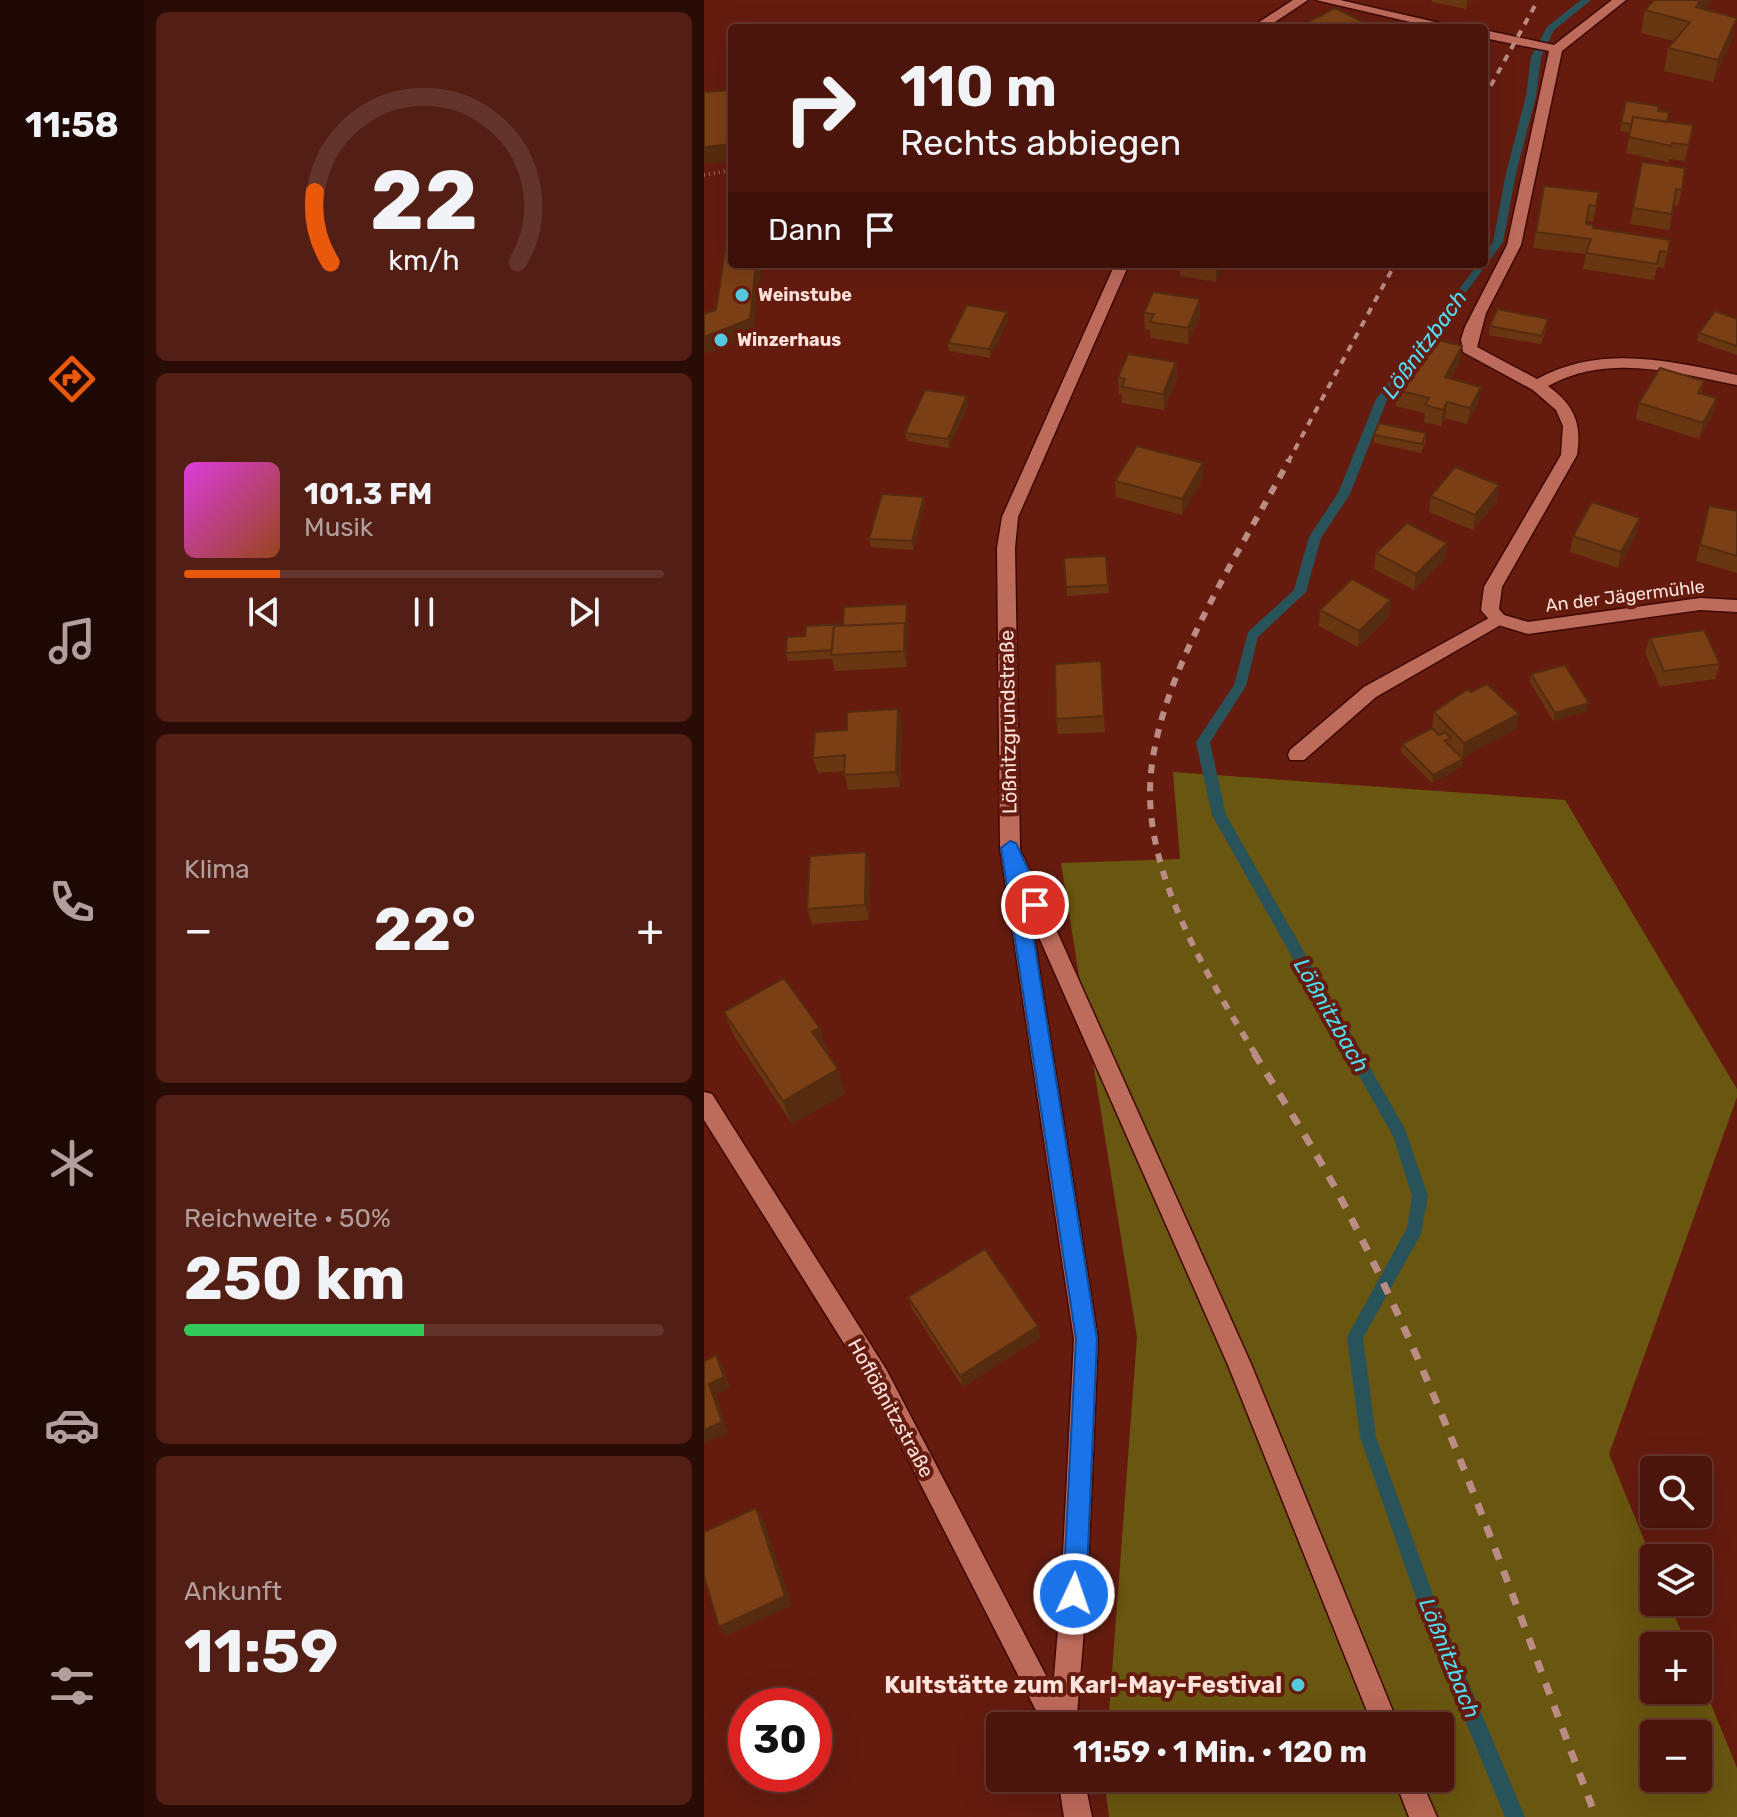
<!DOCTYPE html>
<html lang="de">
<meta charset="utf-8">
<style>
body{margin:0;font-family:Rubik,sans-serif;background:#531e14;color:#f1f3f6;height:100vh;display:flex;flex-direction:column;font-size:30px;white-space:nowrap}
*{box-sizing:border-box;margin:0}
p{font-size:26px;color:#b29f9d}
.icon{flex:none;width:44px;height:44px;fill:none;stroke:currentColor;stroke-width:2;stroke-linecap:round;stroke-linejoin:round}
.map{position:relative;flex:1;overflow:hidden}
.sheet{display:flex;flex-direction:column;gap:12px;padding:12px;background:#2a0c06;width:560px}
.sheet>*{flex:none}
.top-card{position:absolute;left:24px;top:24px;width:760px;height:244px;border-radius:8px;box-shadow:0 8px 32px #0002,0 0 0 2px #63342c;background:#4c150b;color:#f1f3f6;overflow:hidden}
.tools{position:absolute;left:936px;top:1456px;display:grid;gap:16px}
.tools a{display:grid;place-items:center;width:72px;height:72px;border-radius:8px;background:#4c150b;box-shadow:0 8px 32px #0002,0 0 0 2px #63342c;font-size:40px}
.speed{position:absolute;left:24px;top:1688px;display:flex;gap:16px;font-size:40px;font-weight:700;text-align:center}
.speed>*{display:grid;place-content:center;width:104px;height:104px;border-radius:50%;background:#4c150b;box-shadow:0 8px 32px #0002,0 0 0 2px #63342c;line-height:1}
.speed .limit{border:12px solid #d22;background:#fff;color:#111}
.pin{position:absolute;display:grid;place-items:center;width:68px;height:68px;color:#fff;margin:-34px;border:4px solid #fff;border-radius:50%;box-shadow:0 2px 8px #0007}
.me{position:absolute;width:88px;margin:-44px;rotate:3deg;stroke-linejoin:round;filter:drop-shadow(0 0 6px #0008)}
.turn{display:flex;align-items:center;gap:28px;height:168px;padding:0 40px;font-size:36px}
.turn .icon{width:104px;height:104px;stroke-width:2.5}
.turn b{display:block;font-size:56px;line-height:68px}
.then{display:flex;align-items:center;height:76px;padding:0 40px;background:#0003;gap:16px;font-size:30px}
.big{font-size:60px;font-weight:700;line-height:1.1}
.sheet .tile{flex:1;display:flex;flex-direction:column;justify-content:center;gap:12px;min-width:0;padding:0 28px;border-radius:12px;background:#531e14}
.sheet .dial{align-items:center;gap:0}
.dial svg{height:208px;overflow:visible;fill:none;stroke:#63342c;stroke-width:7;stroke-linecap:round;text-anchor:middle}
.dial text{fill:#f1f3f6;stroke:none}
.song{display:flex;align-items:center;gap:24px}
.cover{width:96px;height:96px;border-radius:12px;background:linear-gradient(135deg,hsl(300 70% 55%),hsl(20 70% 35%))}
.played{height:8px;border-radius:4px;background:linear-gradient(90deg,#ea580c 20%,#63342c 20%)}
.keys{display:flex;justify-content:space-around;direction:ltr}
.heat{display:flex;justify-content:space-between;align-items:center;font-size:44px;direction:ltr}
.charge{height:12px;border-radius:6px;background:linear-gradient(90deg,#34c759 50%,#63342c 0)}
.trip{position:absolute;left:282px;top:1712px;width:468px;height:80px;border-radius:8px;background:#4c150b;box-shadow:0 8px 32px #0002,0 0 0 2px #63342c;font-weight:700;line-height:80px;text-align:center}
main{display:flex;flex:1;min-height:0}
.dock{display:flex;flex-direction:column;width:144px;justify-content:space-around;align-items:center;background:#1e0804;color:#b29f9d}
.dock .icon{width:56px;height:56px}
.dock .current{color:#ea580c}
.dock b{font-size:36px;color:#f1f3f6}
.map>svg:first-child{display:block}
.green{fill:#695610;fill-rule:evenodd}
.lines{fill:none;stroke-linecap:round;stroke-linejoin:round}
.stream{fill:#29535b;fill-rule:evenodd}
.service-casing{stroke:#400802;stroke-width:3}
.minor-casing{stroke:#400802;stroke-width:3}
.path{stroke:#9d655b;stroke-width:4;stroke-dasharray:1 4;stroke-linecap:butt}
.service{fill:#bd6b5b;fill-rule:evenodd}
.minor{fill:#bd6b5b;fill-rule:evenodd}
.rail-far2{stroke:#bb8c83;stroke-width:4;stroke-dasharray:7 7;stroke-linecap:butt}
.rail-far1{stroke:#bb8c83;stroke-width:6;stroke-dasharray:9 9;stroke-linecap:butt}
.rail{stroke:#bb8c83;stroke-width:7;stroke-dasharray:12 12;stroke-linecap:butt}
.wall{fill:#693612}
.shaded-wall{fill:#552c0f}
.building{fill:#7a3f15;stroke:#552c0f;stroke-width:2}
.route{fill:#1a73e8;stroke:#114b97;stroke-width:2}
.poi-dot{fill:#55cadf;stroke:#651c0f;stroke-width:3}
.labels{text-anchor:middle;stroke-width:8;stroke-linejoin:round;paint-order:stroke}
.far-poi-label{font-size:18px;font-weight:bold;fill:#fee2dc;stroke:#651c0f;text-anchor:start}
.far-street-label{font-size:18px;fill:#fee2dc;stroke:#651c0f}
.street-label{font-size:20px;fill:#fee2dc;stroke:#651c0f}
.water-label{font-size:22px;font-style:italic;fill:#50dbf4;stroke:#651c0f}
.near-poi-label{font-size:24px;font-weight:bold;fill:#fee2dc;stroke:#651c0f;text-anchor:end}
</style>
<main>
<nav class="dock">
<b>11:58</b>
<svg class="icon current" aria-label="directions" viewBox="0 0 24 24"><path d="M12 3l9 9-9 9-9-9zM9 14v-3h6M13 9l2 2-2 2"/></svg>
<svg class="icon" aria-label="music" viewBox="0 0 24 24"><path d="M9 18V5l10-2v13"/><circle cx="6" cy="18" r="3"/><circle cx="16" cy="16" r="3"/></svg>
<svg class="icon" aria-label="phone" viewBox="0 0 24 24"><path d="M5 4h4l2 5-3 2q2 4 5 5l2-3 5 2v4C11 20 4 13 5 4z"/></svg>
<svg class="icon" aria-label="climate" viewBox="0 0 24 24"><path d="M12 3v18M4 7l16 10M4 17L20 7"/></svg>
<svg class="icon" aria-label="car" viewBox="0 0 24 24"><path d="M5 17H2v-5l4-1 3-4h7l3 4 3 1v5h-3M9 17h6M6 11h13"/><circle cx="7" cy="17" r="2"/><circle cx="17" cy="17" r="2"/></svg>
<svg class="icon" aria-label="filters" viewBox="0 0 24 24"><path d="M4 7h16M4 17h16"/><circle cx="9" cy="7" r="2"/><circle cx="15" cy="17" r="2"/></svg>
</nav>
<section class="sheet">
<div class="tile dial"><svg viewBox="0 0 100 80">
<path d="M14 69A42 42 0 1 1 86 69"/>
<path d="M14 69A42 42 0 0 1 8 42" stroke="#ea580c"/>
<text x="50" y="56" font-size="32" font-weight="700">22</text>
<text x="50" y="72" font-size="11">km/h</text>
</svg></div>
<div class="tile">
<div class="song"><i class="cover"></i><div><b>101.3 FM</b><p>Musik</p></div></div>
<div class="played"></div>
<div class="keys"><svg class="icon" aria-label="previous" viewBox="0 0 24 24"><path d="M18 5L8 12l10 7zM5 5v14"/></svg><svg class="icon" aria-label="pause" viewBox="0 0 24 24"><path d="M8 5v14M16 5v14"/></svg><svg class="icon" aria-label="next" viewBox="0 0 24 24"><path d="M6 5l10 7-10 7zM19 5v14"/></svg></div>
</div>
<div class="tile"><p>Klima</p>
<div class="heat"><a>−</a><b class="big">22°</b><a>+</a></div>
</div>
<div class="tile"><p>Reichweite · 50%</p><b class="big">250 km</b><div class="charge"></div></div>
<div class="tile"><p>Ankunft</p><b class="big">11:59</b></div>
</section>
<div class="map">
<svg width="1033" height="1817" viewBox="0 0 1033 1817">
<rect width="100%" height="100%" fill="#651c0f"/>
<path class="green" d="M 469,772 L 861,800 L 1033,1089 L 1033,1097 L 905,1454 L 950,1564 L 950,1602 L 965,1602 L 983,1646 L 950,1646 L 950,1690 L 994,1690 L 994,1672 L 1033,1768 L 1033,1817 L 405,1817 L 400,1778 L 736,1778 L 736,1726 L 404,1726 L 433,1337 L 357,863 L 476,859 ZM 950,1734 L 994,1734 L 994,1778 L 950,1778 Z"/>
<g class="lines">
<path class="stream" d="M 877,0 L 887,0 L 850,30 L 837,57 L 832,96 L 812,173 L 799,242 L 683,400 L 646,494 L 617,538 L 602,592 L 554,637 L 542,686 L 506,742 L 522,815 L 701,1129 L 724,1196 L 717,1234 L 659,1338 L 672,1437 L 737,1617 L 821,1817 L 801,1817 L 719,1618 L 656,1437 L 643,1337 L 703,1228 L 708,1196 L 689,1136 L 508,815 L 492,742 L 530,685 L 544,632 L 590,590 L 605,537 L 634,493 L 672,399 L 774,264 L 780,264 L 780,255 L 789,242 L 802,173 L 822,96 L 827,57 L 843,27 Z"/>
<g class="service-casing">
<path id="service" d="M 794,613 L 800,615 L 803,619 L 800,623 L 672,697 L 600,760 L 586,760 L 584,755 L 586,750 L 660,687 Z
M 310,850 L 317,853 L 320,858 L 547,1364 L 695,1726 L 669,1726 L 524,1365 L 300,858 L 303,853 Z
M 690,1778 L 716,1778 L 733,1817 L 705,1817 Z"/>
</g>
<g class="minor-casing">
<path id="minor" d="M 589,0 L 604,0 L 562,28 L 546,28 Z
M 612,0 L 636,0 L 757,28 L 732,28 Z
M 908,0 L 922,0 L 858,51 L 817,245 L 782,313 L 773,347 L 833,379 C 897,344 966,361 1033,375 L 1033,385 C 970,372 903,353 844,386 C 870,405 878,423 873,455 L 798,587 L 795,609 L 800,615 L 824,622 L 996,598 L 1033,600 L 1033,612 L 996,610 L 824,634 L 788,623 L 777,610 L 780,587 L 857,455 L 859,426 L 852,410 L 829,390 L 759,352 L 757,339 L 761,327 L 803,245 L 845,51 L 780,38 L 780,30 L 850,45 Z
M 411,264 L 425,264 L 314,517 L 311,548 L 316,848 L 394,1339 L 383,1594 L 372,1726 L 340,1726 L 166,1385 L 0,1120 L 0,1092 L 8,1094 L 182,1369 L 349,1689 L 357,1594 L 370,1339 L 296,848 L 293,548 L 298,517 Z
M 354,1778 L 380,1778 L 388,1817 L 360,1817 Z"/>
</g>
<path class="path" d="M 0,175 L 28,170"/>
<use href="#service" class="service"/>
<use href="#minor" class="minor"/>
<path class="rail-far2" d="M 780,98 L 834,0
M 584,462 L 691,264"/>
<path class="rail-far1" d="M 552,1055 C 506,981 446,883 446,793 C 446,686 535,554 585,460"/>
<path class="rail" d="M 550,1053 C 582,1105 615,1156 643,1210 C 744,1404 814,1614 892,1817"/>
</g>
<path class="wall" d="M 728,0 L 767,0 L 762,9 L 727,2 Z
M 950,0 L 1007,0 L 1001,9 L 1028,40 L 1009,82 L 960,71 L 964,48 L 970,41 L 937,33 L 941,10 Z
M 922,101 L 954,111 L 963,122 L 989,125 L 981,161 L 965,159 L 964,162 L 922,153 L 926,133 L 916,131 Z
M 938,162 L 978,190 L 974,206 L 970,206 L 965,230 L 926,224 Z
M 840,186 L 895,192 L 889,222 L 882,221 L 882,224 L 889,228 L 966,240 L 960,268 L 953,267 L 950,280 L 879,269 L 882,254 L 829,248 Z
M 466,264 L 520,264 L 512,282 L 476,276 L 476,271 L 466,269 Z
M 496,299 L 496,315 L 484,344 L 447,338 L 446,330 L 441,329 L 440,313 Z
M 1033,319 L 1033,355 L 993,341 L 995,333 Z
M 304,320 L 286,358 L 245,351 L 244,343 Z
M 786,326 L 843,327 L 837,344 L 785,335 Z
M 472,362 L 473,378 L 460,410 L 418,403 L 418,394 L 415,394 L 414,377 Z
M 756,362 L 747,379 L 774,403 L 763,424 L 741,418 L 737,426 L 720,422 L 721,413 L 691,406 L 693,390 Z
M 1000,381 L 997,394 L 1013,398 L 1009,414 L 995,439 L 932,419 L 935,403 Z
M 265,404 L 245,448 L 203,441 L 201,433 Z
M 722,433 L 722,441 L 717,453 L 670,443 L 670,435 Z
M 499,479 L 478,515 L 412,497 L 411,481 Z
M 727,496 L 793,501 L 769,530 L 725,512 Z
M 220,497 L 221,505 L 209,550 L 167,547 L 165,539 Z
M 1005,506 L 1033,511 L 1033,573 L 992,561 Z
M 936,518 L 932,534 L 914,568 L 866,552 L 869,536 Z
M 743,543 L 741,559 L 710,590 L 670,569 L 672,553 Z
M 402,556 L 405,593 L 363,596 L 360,558 Z
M 616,610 L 685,616 L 654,647 L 615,626 Z
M 204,612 L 203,667 L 131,671 L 128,659 L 84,661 L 82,653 L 101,636 L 139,624 Z
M 946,638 L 1016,664 L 1011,679 L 956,687 L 941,653 Z
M 397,661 L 401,732 L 354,734 L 352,719 Z
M 827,674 L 883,711 L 849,721 L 826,682 Z
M 194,709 L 198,724 L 196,787 L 144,790 L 140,771 L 114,773 L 109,758 L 143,730 Z
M 730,712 L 812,729 L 758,758 L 758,767 L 728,783 L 697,752 L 698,744 L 728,728 Z
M 166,866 L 165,920 L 108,924 L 103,909 Z
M 20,1012 L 116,1028 L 124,1052 L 123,1053 L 142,1093 L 88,1124 L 30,1036 Z
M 204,1297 L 334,1326 L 336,1338 L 259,1387 L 208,1309 Z"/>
<path class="shaded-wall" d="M 763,0 L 767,0 L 762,9 Z
M 996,0 L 1007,0 L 987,29 L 992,7 Z
M 1033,18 L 1028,40 L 1009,82 L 1014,60 Z
M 28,144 L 28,160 L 0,164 L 0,147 Z
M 52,264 L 58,264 L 49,335 L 0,354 L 0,337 Z
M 513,264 L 520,264 L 512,282 L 512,266 Z
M 496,299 L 496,315 L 484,344 L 484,328 Z
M 303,312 L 304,320 L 286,358 L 285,349 Z
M 758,346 L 756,362 L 739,393 L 741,377 Z
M 472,362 L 473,378 L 460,410 L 459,394 Z
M 777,387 L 774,403 L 763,424 L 766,408 Z
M 263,396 L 265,404 L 245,448 L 244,439 Z
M 1013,398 L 1009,414 L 995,439 L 999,423 Z
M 743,402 L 741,418 L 737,426 L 739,410 Z
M 499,463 L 499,479 L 478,515 L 478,499 Z
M 795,485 L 793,501 L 769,530 L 771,515 Z
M 220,497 L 221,505 L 209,550 L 208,541 Z
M 936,518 L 932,534 L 914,568 L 917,552 Z
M 743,543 L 741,559 L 710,590 L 712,574 Z
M 687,600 L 685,616 L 654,647 L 655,631 Z
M 203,604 L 204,612 L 203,667 L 200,651 Z
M 885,703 L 883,711 L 849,721 L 851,713 Z
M 194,709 L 198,724 L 196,787 L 192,772 Z
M 815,714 L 812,729 L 758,758 L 760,743 Z
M 759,759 L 758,767 L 728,783 L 729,775 Z
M 162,852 L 166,866 L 165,920 L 161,905 Z
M 116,1028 L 124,1052 L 116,1056 L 108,1032 Z
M 134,1069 L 142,1093 L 88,1124 L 79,1101 Z
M 334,1326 L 336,1338 L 259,1387 L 256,1376 Z
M 12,1355 L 19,1366 L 26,1388 L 12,1395 L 24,1433 L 0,1443 L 0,1430 L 5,1384 Z
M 52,1508 L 59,1518 L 88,1605 L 22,1636 L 15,1627 Z"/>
<path class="building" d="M 950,0 L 996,0 L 992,7 L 1033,18 L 1014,60 L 964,48 L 986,22 L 941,10 Z
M 631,8 L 671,28 L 592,28 Z
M 28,90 L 28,144 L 0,147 L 0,92 Z
M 922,101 L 955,106 L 954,111 L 965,112 L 963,122 L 929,117 L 928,124 L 917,123 Z
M 929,117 L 989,125 L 985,145 L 968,143 L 967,146 L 925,137 Z
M 938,162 L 981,168 L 978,190 L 972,189 L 968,214 L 929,208 Z
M 840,186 L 895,192 L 892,206 L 885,205 L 882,224 L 889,225 L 889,228 L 966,240 L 964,252 L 956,251 L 953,264 L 882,253 L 887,239 L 832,232 Z
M 23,238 L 28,238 L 28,264 L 52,264 L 46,319 L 0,337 L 0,314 L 12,310 Z
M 449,292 L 496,299 L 484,328 L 446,322 L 450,314 L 440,313 Z
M 263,305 L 303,312 L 285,349 L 244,343 Z
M 793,309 L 844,319 L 838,336 L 786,326 Z
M 1011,311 L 1033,319 L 1033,346 L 995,333 Z
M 722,337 L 758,346 L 741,377 L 777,387 L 766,408 L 743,402 L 739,410 L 721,405 L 725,398 L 693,390 Z
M 424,354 L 472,362 L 459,394 L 418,387 L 421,379 L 414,377 Z
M 956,368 L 1000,381 L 994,393 L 1013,398 L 999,423 L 935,403 Z
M 221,390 L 263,396 L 244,439 L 201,433 Z
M 675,423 L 722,433 L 718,444 L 670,435 Z
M 433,446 L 499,463 L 478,499 L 411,481 Z
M 751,467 L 795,485 L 771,515 L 727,496 Z
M 178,494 L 220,497 L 208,541 L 165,539 Z
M 888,502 L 936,518 L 917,552 L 869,536 Z
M 1005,506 L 1033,511 L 1033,556 L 996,545 Z
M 703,523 L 743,543 L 712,574 L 672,553 Z
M 402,556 L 404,585 L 362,587 L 360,558 Z
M 648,579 L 687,600 L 655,631 L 616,610 Z
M 203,604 L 202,630 L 201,623 L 130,626 L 128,650 L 82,653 L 83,637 L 101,636 L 102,626 L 139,624 L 140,607 Z
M 201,623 L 200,651 L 127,655 L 130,626 Z
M 1000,630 L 1016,664 L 960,671 L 946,638 Z
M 397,661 L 400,716 L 352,719 L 351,664 Z
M 861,665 L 885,703 L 851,713 L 827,674 Z
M 783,684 L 815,714 L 760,743 L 730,712 L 764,689 L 767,692 Z
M 194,709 L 192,772 L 140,775 L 141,755 L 109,758 L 111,732 L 143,730 L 143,712 Z
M 728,728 L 735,735 L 741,732 L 747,738 L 741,741 L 759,759 L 729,775 L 698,744 Z
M 162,852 L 161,905 L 103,909 L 106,856 Z
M 80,978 L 116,1028 L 108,1032 L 134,1069 L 79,1101 L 20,1012 Z
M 281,1249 L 334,1326 L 256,1376 L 204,1297 Z
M 12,1355 L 20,1377 L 5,1384 L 18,1422 L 0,1430 L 0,1361 Z
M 52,1508 L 81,1596 L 15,1627 L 0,1576 L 0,1532 Z"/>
<path class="route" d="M 306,841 L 312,843 L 340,905 L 331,913 L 325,909 L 393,1339 L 382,1594 L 379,1602 L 370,1605 L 362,1602 L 359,1594 L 372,1339 L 297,848 Z"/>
<g class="poi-dot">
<circle cx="38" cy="295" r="8"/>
<circle cx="17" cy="340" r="8"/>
<circle cx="594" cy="1685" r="8"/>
</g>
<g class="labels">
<g class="far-poi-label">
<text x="54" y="301">Weinstube</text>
<text x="33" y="346">Winzerhaus</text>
</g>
<g class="far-street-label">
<text transform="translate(921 596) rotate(-7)" y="6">An der Jägermühle</text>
</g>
<g class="street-label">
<text transform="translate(304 722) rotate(-91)" y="7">Lößnitzgrundstraße</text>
<text transform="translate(187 1408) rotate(61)" y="7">Hoflößnitzstraße</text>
</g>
<g class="water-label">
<text transform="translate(720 344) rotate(-54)" y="8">Lößnitzbach</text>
<text transform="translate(628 1015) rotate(60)" y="8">Lößnitzbach</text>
<text transform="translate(746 1658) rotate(68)" y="8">Lößnitzbach</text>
</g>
<g class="near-poi-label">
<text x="578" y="1693">Kultstätte zum Karl-May-Festival</text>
</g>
</g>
</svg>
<div class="tools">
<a><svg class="icon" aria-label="search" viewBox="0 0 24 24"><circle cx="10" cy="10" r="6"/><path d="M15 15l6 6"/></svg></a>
<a><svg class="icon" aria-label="layers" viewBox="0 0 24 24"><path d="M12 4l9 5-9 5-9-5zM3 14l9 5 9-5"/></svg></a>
<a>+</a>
<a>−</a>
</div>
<div class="speed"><div class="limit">30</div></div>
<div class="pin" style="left:331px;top:905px;background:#d93025"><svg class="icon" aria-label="arrive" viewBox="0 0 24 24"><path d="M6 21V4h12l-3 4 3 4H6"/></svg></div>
<svg class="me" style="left:370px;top:1594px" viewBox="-20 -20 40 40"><circle r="17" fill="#1a73e8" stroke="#fff" stroke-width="3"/><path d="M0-11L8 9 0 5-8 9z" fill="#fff"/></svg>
<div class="trip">11:59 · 1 Min. · 120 m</div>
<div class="top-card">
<div class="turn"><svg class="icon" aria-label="right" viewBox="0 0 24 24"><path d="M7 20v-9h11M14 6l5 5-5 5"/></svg><div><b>110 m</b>Rechts abbiegen</div></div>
<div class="then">Dann<svg class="icon" aria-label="arrive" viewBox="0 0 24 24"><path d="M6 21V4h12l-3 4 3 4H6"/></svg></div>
</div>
</div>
</main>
